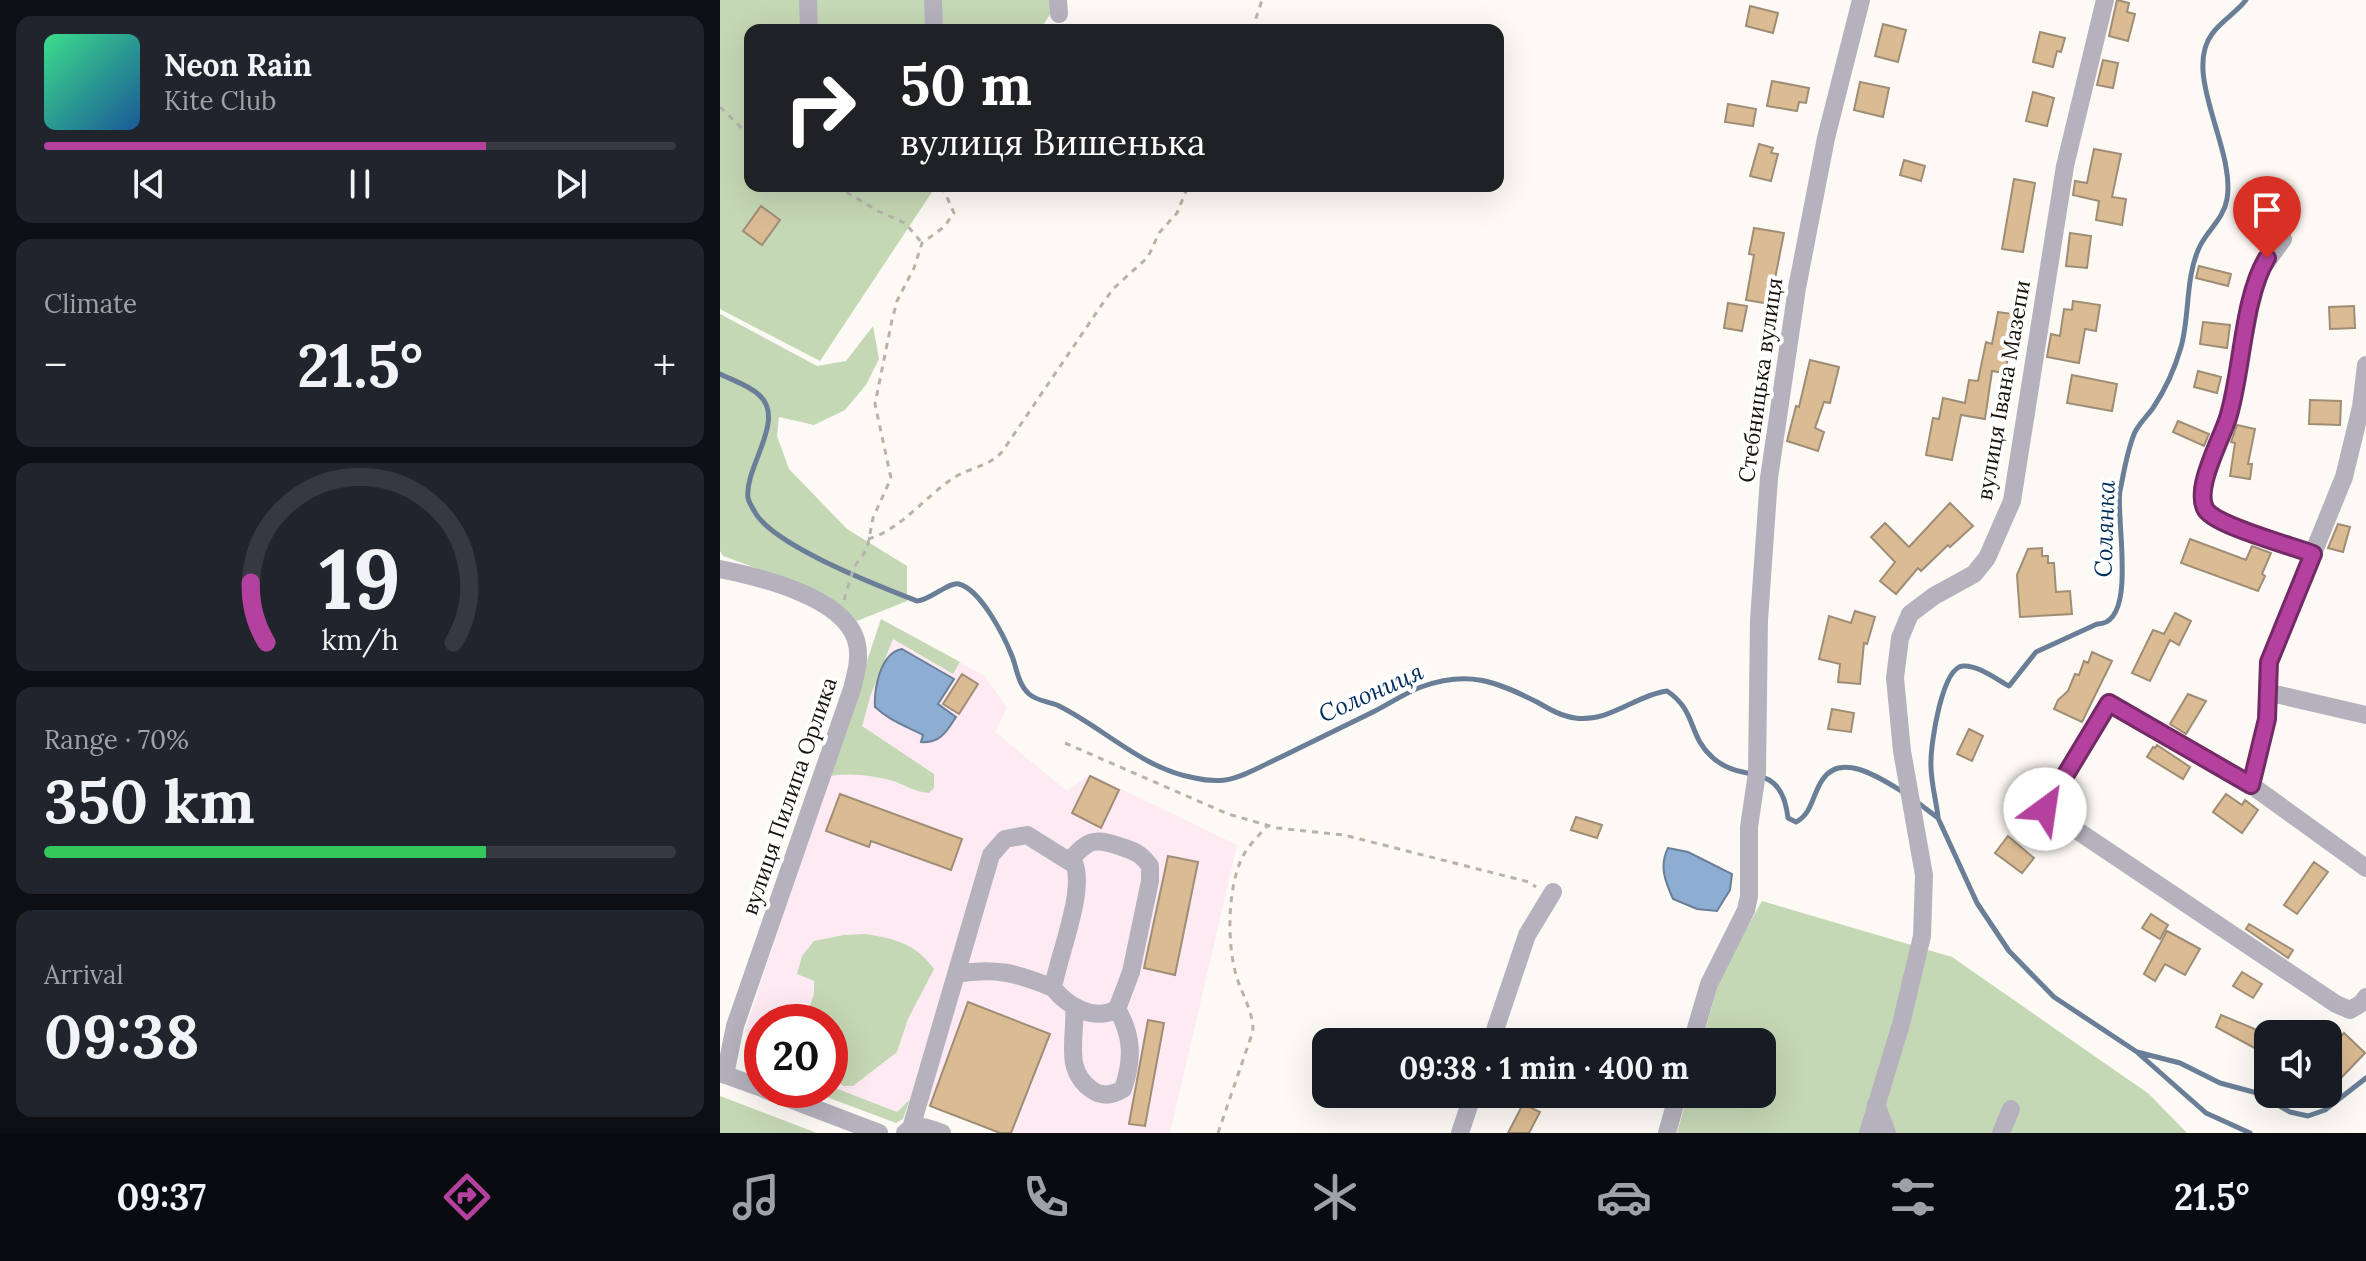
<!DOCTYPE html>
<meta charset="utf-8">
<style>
body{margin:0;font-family:Lora,serif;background:#20242c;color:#f1f3f6;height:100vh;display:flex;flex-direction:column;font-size:30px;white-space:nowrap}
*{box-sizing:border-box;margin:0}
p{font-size:26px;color:#9ea1a6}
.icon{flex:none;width:44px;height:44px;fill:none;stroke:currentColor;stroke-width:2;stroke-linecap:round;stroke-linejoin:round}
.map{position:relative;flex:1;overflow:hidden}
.drawer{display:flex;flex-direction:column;gap:16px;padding:16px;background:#0d0f14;width:720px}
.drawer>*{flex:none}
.hud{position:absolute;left:24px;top:24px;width:760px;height:168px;border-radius:16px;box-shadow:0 8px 32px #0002;background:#202124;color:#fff;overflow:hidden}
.controls{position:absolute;left:1534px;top:1020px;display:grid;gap:16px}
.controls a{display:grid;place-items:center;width:88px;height:88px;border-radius:16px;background:#171b24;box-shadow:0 8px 32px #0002;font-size:40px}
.speed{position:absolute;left:24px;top:1004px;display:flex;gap:16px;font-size:40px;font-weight:700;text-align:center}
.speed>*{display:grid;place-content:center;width:104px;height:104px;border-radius:50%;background:#171b24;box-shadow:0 8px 32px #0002;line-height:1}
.speed .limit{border:12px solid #d22;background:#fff;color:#111}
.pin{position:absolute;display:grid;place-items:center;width:68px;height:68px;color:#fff;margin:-82px -34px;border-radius:50% 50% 50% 0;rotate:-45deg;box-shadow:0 0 8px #0007}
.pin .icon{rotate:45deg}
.me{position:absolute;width:88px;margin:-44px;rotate:31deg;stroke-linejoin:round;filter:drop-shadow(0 0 6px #0008)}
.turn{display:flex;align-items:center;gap:28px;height:168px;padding:0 24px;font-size:36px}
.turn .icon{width:104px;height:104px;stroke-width:2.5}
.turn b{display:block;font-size:56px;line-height:68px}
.big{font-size:60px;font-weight:700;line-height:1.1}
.drawer .tile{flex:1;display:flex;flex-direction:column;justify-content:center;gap:12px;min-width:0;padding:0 28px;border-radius:16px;background:#20242c}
.drawer .dial{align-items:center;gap:0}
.dial svg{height:208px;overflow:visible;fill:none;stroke:#363941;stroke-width:7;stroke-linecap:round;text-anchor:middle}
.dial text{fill:#f1f3f6;stroke:none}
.song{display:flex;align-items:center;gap:24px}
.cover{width:96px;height:96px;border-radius:12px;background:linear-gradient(135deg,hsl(150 70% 55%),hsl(210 70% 35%))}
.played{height:8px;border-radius:4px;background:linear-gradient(90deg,#b3419d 70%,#363941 70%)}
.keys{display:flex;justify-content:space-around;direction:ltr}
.heat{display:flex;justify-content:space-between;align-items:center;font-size:44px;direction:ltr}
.charge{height:12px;border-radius:6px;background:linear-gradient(90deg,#34c759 70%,#363941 0)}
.trip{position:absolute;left:592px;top:1028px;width:464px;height:80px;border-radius:16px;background:#171b24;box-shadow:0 8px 32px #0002;font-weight:700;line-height:80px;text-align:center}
.menu{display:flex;height:128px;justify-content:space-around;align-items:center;background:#090b0e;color:#9ea1a6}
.menu .icon{width:56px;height:56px}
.menu .active{color:#b3419d}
.menu b{font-size:36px;color:#f1f3f6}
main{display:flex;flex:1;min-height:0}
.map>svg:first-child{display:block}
.industrial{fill:#fdeaf3}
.green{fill:#c5d8b5}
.water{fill:#8dadd3;stroke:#6a7f97;stroke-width:2}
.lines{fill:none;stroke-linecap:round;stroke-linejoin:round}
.stream{stroke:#6a7f97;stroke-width:5}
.building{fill:#dbbb93;stroke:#9f8d76;stroke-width:2}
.path{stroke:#b7b2ac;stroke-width:3;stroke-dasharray:6 6;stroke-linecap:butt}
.minor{stroke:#b5b2be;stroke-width:18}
.route-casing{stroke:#742a66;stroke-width:20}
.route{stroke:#b3419d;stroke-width:14}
.labels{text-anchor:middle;stroke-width:8;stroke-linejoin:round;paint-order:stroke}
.street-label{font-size:22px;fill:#1a130b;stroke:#fff}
.water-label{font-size:24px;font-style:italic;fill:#002e5c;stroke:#fff}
</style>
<main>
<section class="drawer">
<div class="tile">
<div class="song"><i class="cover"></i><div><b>Neon Rain</b><p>Kite Club</p></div></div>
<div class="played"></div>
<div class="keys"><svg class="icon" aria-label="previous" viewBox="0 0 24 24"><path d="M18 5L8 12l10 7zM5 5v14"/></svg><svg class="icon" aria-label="pause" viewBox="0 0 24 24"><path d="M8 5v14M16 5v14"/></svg><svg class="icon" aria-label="next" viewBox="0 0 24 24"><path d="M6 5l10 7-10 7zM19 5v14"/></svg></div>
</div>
<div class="tile"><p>Climate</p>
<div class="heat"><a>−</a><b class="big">21.5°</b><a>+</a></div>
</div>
<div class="tile dial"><svg viewBox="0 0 100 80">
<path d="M14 69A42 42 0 1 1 86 69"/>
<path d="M14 69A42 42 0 0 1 8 46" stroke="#b3419d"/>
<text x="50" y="56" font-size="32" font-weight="700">19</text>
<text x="50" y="72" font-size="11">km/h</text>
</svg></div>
<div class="tile"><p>Range · 70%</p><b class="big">350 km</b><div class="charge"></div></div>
<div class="tile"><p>Arrival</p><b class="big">09:38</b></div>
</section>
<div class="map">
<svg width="1646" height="1133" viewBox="0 0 1646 1133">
<rect width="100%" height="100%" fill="#fdf9f4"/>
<path class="industrial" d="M 161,619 L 265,676 L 287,708 L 275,732 L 347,791 L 370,774 L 517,845 L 450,1133 L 280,1133 L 189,1098 L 177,1112 L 110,1086 L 110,1022 L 42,1022 L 42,1046 L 31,1042 L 25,1031 Z"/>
<path class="green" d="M 0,0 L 339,0 L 320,30 L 30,30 L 30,186 L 216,186 L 100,361 L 0,309 Z
M 0,314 L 97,366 L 126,361 L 153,326 L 159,359 L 146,385 L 125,410 L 94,425 L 59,417 L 57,436 L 69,469 L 127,529 L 187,566 L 187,601 L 137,621 C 96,590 51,573 3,556 L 0,551 Z
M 161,619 L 240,662 L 233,674 L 173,639 L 151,694 L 142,726 L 214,774 L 214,788 L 209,793 C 194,792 186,785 173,781 C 152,775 131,773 109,776 Z
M 1042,901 L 1232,957 L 1429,1094 L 1467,1133 L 957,1133 L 968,1094 L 1042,1094 L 1042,1042 L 982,1042 L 1001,974 Z
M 146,934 C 176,939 196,944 214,969 L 188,1019 L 177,1052 L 133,1086 L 124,1086 L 110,1077 L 110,1022 L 84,1022 L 94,994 L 94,981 L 77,974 L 82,956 L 94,941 L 124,935 Z
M 110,1086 L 177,1112 L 190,1099 L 183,1119 L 176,1123 L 88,1090 L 110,1090 Z
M 0,1096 L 97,1133 L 0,1133 Z"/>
<path class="water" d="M 182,649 L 234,679 L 218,704 L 236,717 C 227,731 220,744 201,742 L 203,735 C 186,726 170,721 155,707 C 154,689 160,653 182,649 Z
M 948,848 L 968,852 L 1012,874 L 1010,890 L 997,911 L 977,909 L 953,899 C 945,881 939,866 948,848 Z"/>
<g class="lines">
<path class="stream" d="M 0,374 C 12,380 28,385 38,394 C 68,418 24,467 28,498 C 29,503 34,510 36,514 C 57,547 159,586 197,601 C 211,600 229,581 239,584 C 261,590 284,636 292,656 C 297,669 298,684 309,694 C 317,701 327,701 337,705 C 383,727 422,769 475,778 C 483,780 496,781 505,780 C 524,777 543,765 561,757 C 592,742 622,727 653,712 C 669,704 685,693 701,687 C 748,670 775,681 817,702 C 829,709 841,716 855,718 C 889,723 916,695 947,691 C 977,711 968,736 992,757 C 1023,786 1061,758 1068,818 L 1076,822 C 1093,813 1092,794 1103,779 C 1122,751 1163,780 1183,792
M 1197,802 L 1218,818 L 1257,903 L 1289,951 L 1334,997 L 1417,1052 L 1460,1063 L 1500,1083 L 1537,1093 L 1570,1112 L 1588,1116 L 1605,1110 L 1646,1078
M 1218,817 C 1216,799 1210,779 1211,761 C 1211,743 1222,667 1243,666 C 1258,665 1276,679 1289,686 L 1316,652 L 1377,624 C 1419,625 1395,516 1400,491 C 1404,472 1407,450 1415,432 C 1419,424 1427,416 1433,408 C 1445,390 1455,368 1461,347 C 1470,316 1465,276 1480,246 C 1488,230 1504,218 1507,199 C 1516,150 1462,74 1492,34 C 1501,21 1516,13 1526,0
M 1418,1053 L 1486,1113 L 1530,1133"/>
</g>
<path class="building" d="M 1397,0 L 1409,3 L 1407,12 L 1415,14 L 1408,41 L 1389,36 Z
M 1030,6 L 1058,13 L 1053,33 L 1026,26 Z
M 1163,24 L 1186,30 L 1178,62 L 1155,56 Z
M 1320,32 L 1345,38 L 1341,52 L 1337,51 L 1333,67 L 1313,62 Z
M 1383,60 L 1398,63 L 1393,88 L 1377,85 Z
M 1052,81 L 1089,88 L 1086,103 L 1079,102 L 1077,111 L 1047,106 Z
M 1140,82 L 1169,88 L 1163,117 L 1134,110 Z
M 1313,92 L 1334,98 L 1327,126 L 1306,121 Z
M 1008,104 L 1036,109 L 1033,126 L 1005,122 Z
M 1039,144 L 1053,148 L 1051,153 L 1058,154 L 1051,181 L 1030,176 Z
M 1374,149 L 1401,154 L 1392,197 L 1406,199 L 1402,225 L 1376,220 L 1379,201 L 1353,195 L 1355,181 L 1367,183 Z
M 1184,160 L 1205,166 L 1201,181 L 1180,175 Z
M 1294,179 L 1315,183 L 1303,252 L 1282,249 Z
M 41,206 L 60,220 L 42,245 L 23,231 Z
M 1034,228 L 1064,233 L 1050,304 L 1026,300 L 1034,255 L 1029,254 Z
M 1350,233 L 1371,236 L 1367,268 L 1346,266 Z
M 1479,266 L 1511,274 L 1508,286 L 1476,278 Z
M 1353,301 L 1380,305 L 1376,331 L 1365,329 L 1359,363 L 1327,357 L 1331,334 L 1340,336 L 1344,309 L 1352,310 Z
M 1008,303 L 1027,306 L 1022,331 L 1004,328 Z
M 1634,306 L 1635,328 L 1610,329 L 1609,307 Z
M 1278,312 L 1292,314 L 1286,346 L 1290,347 L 1285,373 L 1272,371 L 1265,419 L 1241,415 L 1232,460 L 1206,455 L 1213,418 L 1219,419 L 1223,398 L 1245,403 L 1249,380 L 1258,381 L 1266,342 L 1272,344 Z
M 1483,322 L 1510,325 L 1507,348 L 1480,344 Z
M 1090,360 L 1119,367 L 1110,403 L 1104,402 L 1095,428 L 1104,432 L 1098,451 L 1067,441 L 1076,406 L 1079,407 Z
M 1478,371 L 1501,377 L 1497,393 L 1474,387 Z
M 1352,375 L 1397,384 L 1392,411 L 1347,403 Z
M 1590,400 L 1621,401 L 1620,425 L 1589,424 Z
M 1458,421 L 1489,434 L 1484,446 L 1453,432 Z
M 1517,425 L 1535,429 L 1528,464 L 1532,464 L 1530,479 L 1510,476 L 1515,443 L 1511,442 Z
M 1230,503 L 1253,526 L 1230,547 L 1228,545 L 1201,571 L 1198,568 L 1176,594 L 1160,581 L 1175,562 L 1151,537 L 1165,523 L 1189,547 Z
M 1618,524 L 1630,527 L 1623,552 L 1608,548 Z
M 1470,539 L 1526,560 L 1532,546 L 1551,553 L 1542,574 L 1545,576 L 1538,591 L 1461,563 Z
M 1322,548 L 1322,556 L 1328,556 L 1328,563 L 1334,563 L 1336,592 L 1350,591 L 1352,614 L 1300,617 L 1297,575 L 1308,549 Z
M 1135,611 L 1155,617 L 1147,644 L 1144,643 L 1140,684 L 1118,682 L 1120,664 L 1099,659 L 1109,616 L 1131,623 Z
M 1455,613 L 1471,621 L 1459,645 L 1450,640 L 1430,681 L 1412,673 L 1433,630 L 1444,634 Z
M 1372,652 L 1392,661 L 1362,722 L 1334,709 L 1338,700 L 1348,691 L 1355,674 L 1359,675 L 1364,661 L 1368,663 Z
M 242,674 L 258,684 L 239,714 L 223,704 Z
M 1468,694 L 1486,701 L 1466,734 L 1450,724 Z
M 1112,709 L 1134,713 L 1131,732 L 1108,729 Z
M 1249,729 L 1263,736 L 1252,761 L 1237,754 Z
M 1437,745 L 1470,767 L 1463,779 L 1427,757 L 1433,747 L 1435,748 Z
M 370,776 L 399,790 L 381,828 L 352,813 Z
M 120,794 L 242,839 L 231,870 L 151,841 L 149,847 L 106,831 Z
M 1506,794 L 1522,805 L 1525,800 L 1538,810 L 1522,833 L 1493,812 Z
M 856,817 L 882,825 L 877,838 L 851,830 Z
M 1288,836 L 1314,858 L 1302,873 L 1275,853 Z
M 448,856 L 478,862 L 455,975 L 424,968 Z
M 1594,862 L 1608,872 L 1577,914 L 1564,905 Z
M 1431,914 L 1448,925 L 1440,939 L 1422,928 Z
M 1529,924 L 1573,950 L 1568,958 L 1526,929 Z
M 1447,931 L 1480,949 L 1465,975 L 1445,964 L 1435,981 L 1424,974 Z
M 1522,972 L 1542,984 L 1533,998 L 1513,986 Z
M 248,1002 L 330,1034 L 291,1133 L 280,1133 L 210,1106 Z
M 1501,1015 L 1547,1034 L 1540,1051 L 1496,1027 Z
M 428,1020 L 444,1023 L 425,1126 L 409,1124 Z
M 1624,1033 L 1645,1053 L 1621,1078 L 1608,1066 L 1608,1050 Z
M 803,1104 L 820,1112 L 809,1133 L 788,1133 Z"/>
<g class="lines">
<path class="path" d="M 532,30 L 542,0
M 0,107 L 30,136
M 116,186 L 158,211 L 185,223 L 202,243
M 148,539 C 180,530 205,497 232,479 C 249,467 267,468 282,452 L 385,300 L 394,288 L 428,257 L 439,233 L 457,213 L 468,186
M 124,600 L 134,567 L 147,549 L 153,518 L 171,478 L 155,404 L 172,320 L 177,301 L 194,268 L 202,243 L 224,227 L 234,213 L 222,186
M 345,743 L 508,814 L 557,828 L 624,835 L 809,882 L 816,887
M 498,1133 L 533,1031 C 533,1009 520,992 515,971 C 507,939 508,890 521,860 C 527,846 539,836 548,825"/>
<path class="minor" d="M 88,0 L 89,30
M 213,0 L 214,30
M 338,0 L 339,14
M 1563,239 L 1540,271 L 1530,309 L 1511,407 L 1482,489 C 1482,498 1482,505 1488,512 C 1500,526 1572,546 1593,554
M 0,569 C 40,577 123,597 136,640 C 141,657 136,673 132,689 L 15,1026 L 5,1075
M 1547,692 L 1646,715
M 1531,785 L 1547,719 L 1549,662 L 1624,477 L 1641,407 L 1646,365
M 1646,868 L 1531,785 L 1389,703 L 1325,809 L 1616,1004 L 1630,1010 L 1642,1003 L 1646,997
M 236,974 C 275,967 297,973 333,988
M 354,1006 C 357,1036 342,1069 372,1090 C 382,1097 393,1095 403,1089 C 413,1060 413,1036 397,1009
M 771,1042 L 807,935 L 833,892
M 972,1042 L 989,984 L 1026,910 L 1029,896 L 1029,827 L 1037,773 L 1039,620 L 1049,478 L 1077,288 L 1106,138 L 1141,0
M 0,1073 L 42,1088
M 46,1090 L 159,1133
M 1156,1104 L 1167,1133
M 191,1128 L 271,855 L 285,839 L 307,835 L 355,865 C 364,895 339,954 333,988 C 348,1006 373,1022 397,1009 L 411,972 L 430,881 L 430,866 C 420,852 413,851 399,846 C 372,837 368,841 350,860
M 185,1133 C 197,1122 209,1128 222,1133
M 740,1133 L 753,1094
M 947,1133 L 958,1094
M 1148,1133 L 1181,1024 L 1202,936 L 1204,875 L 1182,751 L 1175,678 L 1180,638 L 1190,614 L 1214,596 L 1254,574 L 1267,558 L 1292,501 L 1345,166 L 1385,0
M 1281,1133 L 1291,1109"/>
</g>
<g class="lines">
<g class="route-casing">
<path id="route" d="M 1325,809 L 1389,703 L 1531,785 L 1547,719 L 1549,662 L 1593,554 C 1572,546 1497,526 1486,510 C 1473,490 1501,440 1508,418 C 1523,369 1522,300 1547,258"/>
</g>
<use href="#route" class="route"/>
</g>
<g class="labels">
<g class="street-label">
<text transform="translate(1040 380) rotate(-82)" y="8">Стебницька вулиця</text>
<text transform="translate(1283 390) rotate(-80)" y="8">вулиця Івана Мазепи</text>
<text transform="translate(69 796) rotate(-71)" y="8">вулиця Пилипа Орлика</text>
</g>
<g class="water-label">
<text transform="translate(1385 529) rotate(-88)" y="8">Солянка</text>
<text transform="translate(651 693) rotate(-24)" y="8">Солониця</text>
</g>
</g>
</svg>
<div class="controls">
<a><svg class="icon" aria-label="sound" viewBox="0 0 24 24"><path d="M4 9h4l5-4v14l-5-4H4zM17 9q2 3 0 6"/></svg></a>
</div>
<div class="speed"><div class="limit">20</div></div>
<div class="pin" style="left:1547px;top:258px;background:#d93025"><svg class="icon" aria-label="arrive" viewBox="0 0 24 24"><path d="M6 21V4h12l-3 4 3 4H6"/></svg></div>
<svg class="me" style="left:1325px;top:809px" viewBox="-20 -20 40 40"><circle r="19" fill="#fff"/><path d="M0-13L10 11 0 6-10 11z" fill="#b3419d"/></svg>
<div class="trip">09:38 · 1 min · 400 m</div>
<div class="hud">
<div class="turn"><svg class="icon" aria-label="right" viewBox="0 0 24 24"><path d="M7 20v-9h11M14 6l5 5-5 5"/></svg><div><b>50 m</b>вулиця Вишенька</div></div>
</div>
</div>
</main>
<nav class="menu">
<b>09:37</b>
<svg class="icon active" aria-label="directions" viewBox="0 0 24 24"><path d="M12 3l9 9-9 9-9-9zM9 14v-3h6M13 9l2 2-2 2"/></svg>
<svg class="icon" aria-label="music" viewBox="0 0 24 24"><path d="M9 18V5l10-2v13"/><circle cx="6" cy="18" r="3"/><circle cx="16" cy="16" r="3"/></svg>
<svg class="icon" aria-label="phone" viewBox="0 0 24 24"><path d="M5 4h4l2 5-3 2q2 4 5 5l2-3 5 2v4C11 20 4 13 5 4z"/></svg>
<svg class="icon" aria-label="climate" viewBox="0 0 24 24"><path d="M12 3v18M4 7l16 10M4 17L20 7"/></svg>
<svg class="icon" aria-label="car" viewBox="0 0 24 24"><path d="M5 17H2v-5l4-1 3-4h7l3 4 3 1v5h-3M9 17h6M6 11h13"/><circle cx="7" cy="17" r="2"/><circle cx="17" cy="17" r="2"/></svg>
<svg class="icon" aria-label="filters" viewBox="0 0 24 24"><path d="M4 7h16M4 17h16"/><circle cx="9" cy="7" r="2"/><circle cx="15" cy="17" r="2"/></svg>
<b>21.5°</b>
</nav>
